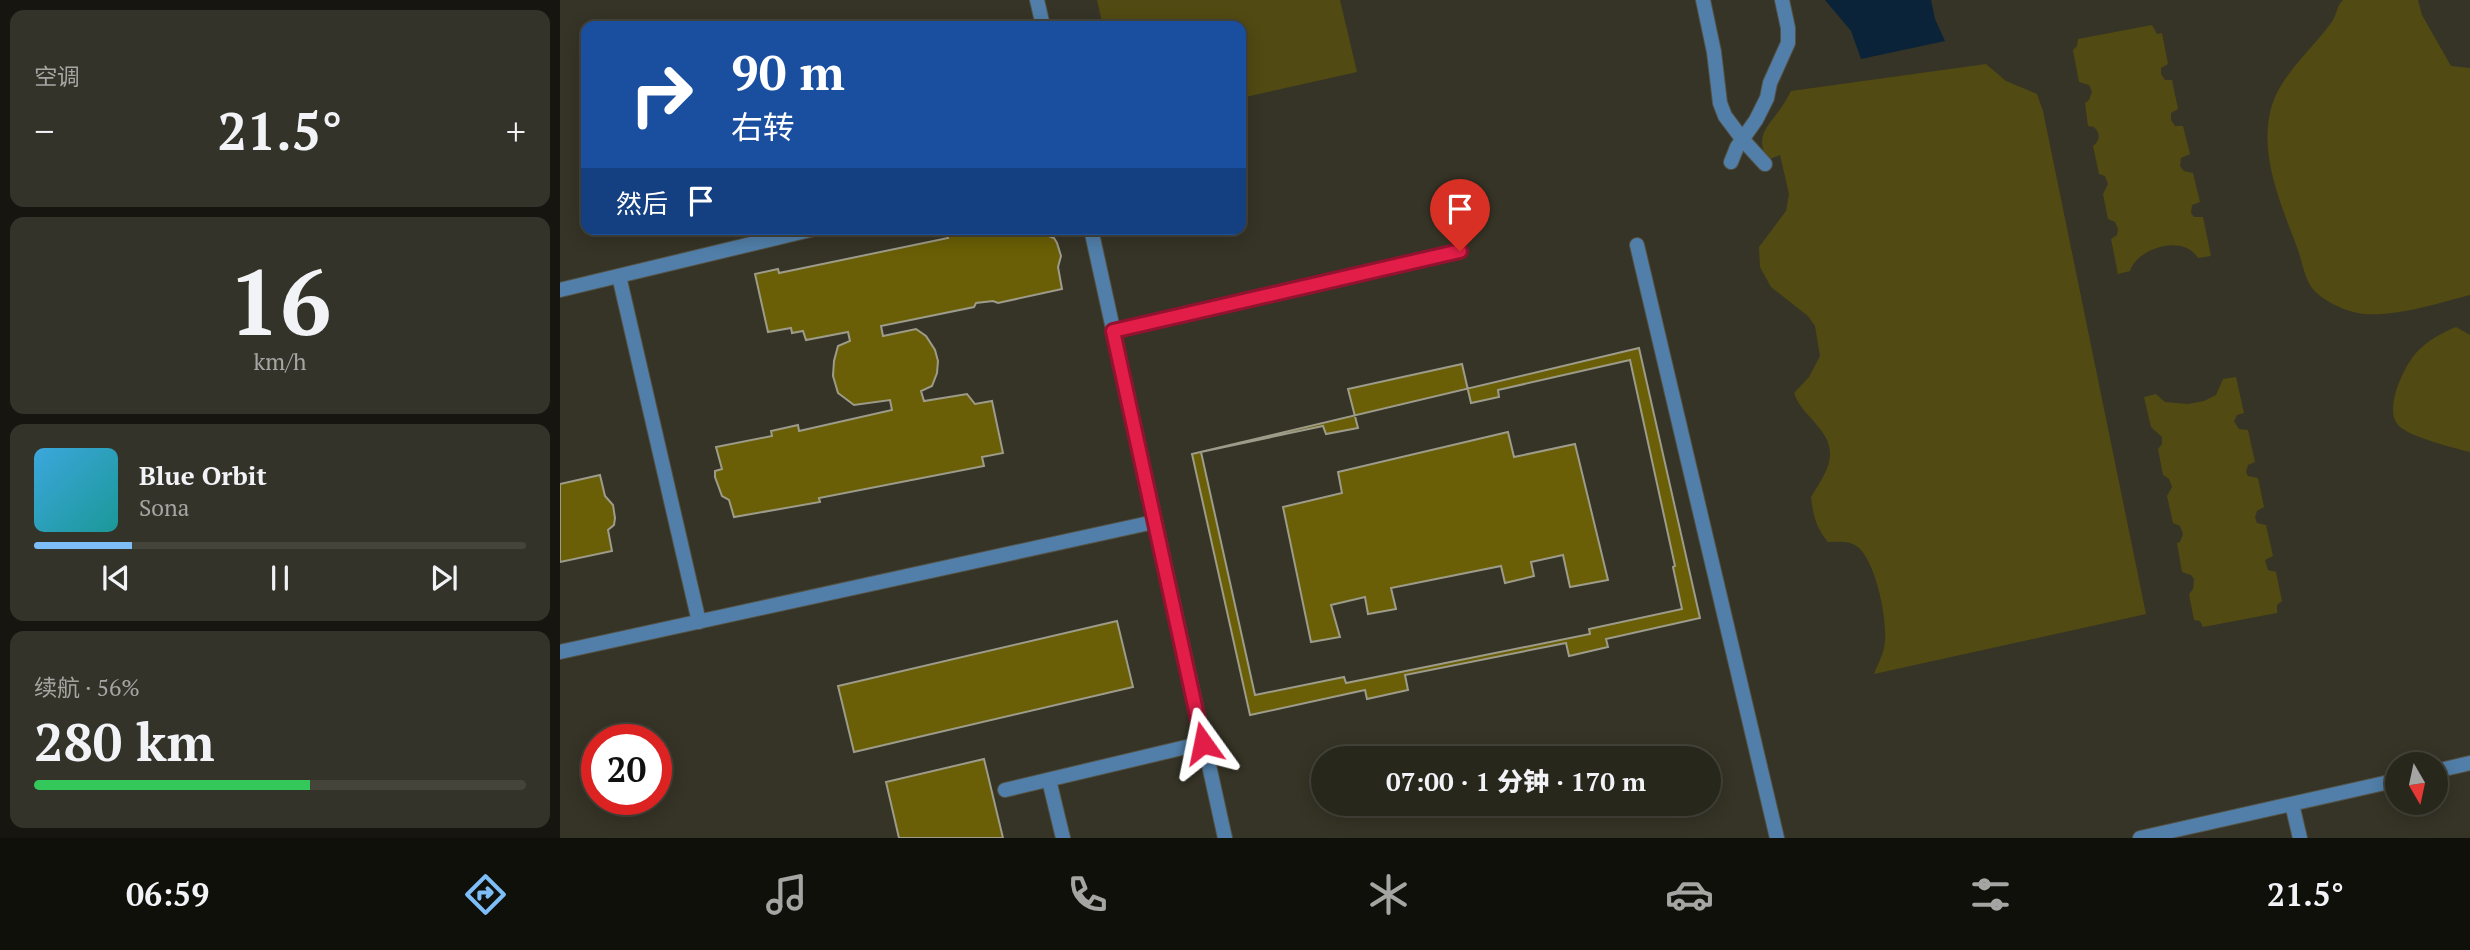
<!DOCTYPE html>
<html lang="zh">
<meta charset="utf-8">
<style>
body{margin:0;font-family:"PT Serif","Noto Sans SC",serif;background:#343329;color:#f1f3f6;height:100vh;display:flex;flex-direction:column;font-size:26px;white-space:nowrap}
*{box-sizing:border-box;margin:0}
p{font-size:23px;color:#a5a5a3}
.icon{flex:none;width:38px;height:38px;fill:none;stroke:currentColor;stroke-width:2;stroke-linecap:round;stroke-linejoin:round}
.map{position:relative;flex:1;overflow:hidden}
.sheet{display:flex;flex-direction:column;gap:10px;padding:10px;background:#16150f;width:560px}
.sheet>*{flex:none}
.top-card{position:absolute;left:21px;top:21px;width:665px;height:214px;border-radius:14px;box-shadow:0 4px 18px #0003,0 0 0 2px #44443b;background:#1a4fa0;color:#fff;overflow:hidden}
.needle{width:46px;rotate:171deg}
.buttons{position:absolute;left:1825px;top:752px;display:grid;gap:14px}
.buttons a{display:grid;place-items:center;width:63px;height:63px;border-radius:50%;background:#28271c;box-shadow:0 4px 18px #0003,0 0 0 2px #44443b;font-size:35px}
.speed{position:absolute;left:21px;top:724px;display:flex;gap:14px;font-size:35px;font-weight:700;text-align:center}
.speed>*{display:grid;place-content:center;width:91px;height:91px;border-radius:50%;background:#28271c;box-shadow:0 4px 18px #0003,0 0 0 2px #44443b;line-height:1}
.speed .limit{border:10px solid #d22;background:#fff;color:#111}
.pin{position:absolute;display:grid;place-items:center;width:60px;height:60px;color:#fff;margin:-72px -30px;border-radius:50% 50% 50% 0;rotate:-45deg;box-shadow:0 0 7px #0007}
.pin .icon{rotate:45deg}
.me{position:absolute;width:77px;margin:-38px;rotate:348deg;stroke-linejoin:round;filter:drop-shadow(0 0 5px #0008)}
.turn{display:flex;align-items:center;gap:24px;height:147px;padding:0 35px;font-size:32px}
.turn .icon{width:91px;height:91px;stroke-width:2.5}
.turn b{display:block;font-size:49px;line-height:60px}
.then{display:flex;align-items:center;height:66px;padding:0 35px;background:#0003;gap:14px;font-size:26px}
.big{font-size:52px;font-weight:800;line-height:1.1}
.sheet .tile{flex:1;display:flex;flex-direction:column;justify-content:center;gap:10px;min-width:0;padding:0 24px;border-radius:14px;background:#343329}
.sheet .dial{align-items:center;gap:0}
.dial b{font-size:91px;line-height:1}
.song{display:flex;align-items:center;gap:21px}
.cover{width:84px;height:84px;border-radius:10px;background:linear-gradient(135deg,hsl(200 70% 55%),hsl(180 70% 35%))}
.played{height:7px;border-radius:4px;background:linear-gradient(90deg,#7dbef9 20%,#44443b 20%)}
.keys{display:flex;justify-content:space-around;direction:ltr}
.heat{display:flex;justify-content:space-between;align-items:center;font-size:38px;direction:ltr}
.charge{height:10px;border-radius:5px;background:linear-gradient(90deg,#34c759 56%,#44443b 0)}
.trip{position:absolute;left:751px;top:746px;width:410px;height:70px;border-radius:35px;background:#28271c;box-shadow:0 4px 18px #0003,0 0 0 2px #44443b;font-weight:800;line-height:70px;text-align:center}
.menu{display:flex;height:112px;justify-content:space-around;align-items:center;background:#10100b;color:#a5a5a3}
.menu .icon{width:49px;height:49px}
.menu .active{color:#7dbef9}
.menu b{font-size:32px;color:#f1f3f6}
main{display:flex;flex:1;min-height:0}
.map>svg:first-child{display:block}
.green{fill:#514a13}
.water{fill:#0b2338}
.building{fill:#6a5f06;stroke:#9d9b8a;stroke-width:2;fill-rule:evenodd}
.lines{fill:none;stroke-linecap:round;stroke-linejoin:round}
.service-casing{stroke:#545245;stroke-width:16}
.pedestrian-casing{stroke:#545245;stroke-width:16}
.service{stroke:#517fa9;stroke-width:14}
.pedestrian{stroke:#517fa9;stroke-width:14}
.route-casing{stroke:#92132f;stroke-width:18}
.route{stroke:#e11d48;stroke-width:12}
</style>
<main>
<section class="sheet">
<div class="tile"><p>空调</p>
<div class="heat"><a>−</a><b class="big">21.5°</b><a>+</a></div>
</div>
<div class="tile dial"><b>16</b><p>km/h</p></div>
<div class="tile">
<div class="song"><i class="cover"></i><div><b>Blue Orbit</b><p>Sona</p></div></div>
<div class="played"></div>
<div class="keys"><svg class="icon" aria-label="previous" viewBox="0 0 24 24"><path d="M18 5L8 12l10 7zM5 5v14"/></svg><svg class="icon" aria-label="pause" viewBox="0 0 24 24"><path d="M8 5v14M16 5v14"/></svg><svg class="icon" aria-label="next" viewBox="0 0 24 24"><path d="M6 5l10 7-10 7zM19 5v14"/></svg></div>
</div>
<div class="tile"><p>续航 · 56%</p><b class="big">280 km</b><div class="charge"></div></div>
</section>
<div class="map">
<svg width="1910" height="838" viewBox="0 0 1910 838">
<rect width="100%" height="100%" fill="#363426"/>
<path class="green" d="M 537,0 L 780,0 L 797,72 L 681,98 L 681,26 L 543,26 Z
M 1783,0 L 1858,0 L 1862,15 L 1891,66 L 1910,68 L 1910,295 C 1878,303 1821,322 1790,311 C 1777,307 1757,297 1750,285 C 1744,275 1742,261 1738,250 C 1722,206 1697,154 1712,105 C 1722,74 1752,49 1771,23 C 1777,16 1776,6 1783,0 Z
M 1592,25 L 1597,34 L 1602,33 L 1608,64 L 1601,68 L 1601,74 L 1605,80 L 1612,80 L 1618,109 L 1611,113 L 1611,120 L 1615,126 L 1623,126 L 1630,154 L 1621,158 L 1620,166 L 1624,171 L 1633,173 L 1640,202 L 1632,205 L 1631,213 L 1634,217 L 1643,217 L 1651,256 L 1638,258 C 1624,234 1578,247 1570,271 L 1558,274 L 1551,239 L 1557,235 L 1558,229 L 1555,222 L 1548,219 L 1543,194 L 1548,184 L 1545,176 L 1539,174 L 1533,146 C 1540,141 1541,134 1534,127 L 1528,126 L 1525,103 L 1529,100 L 1532,92 L 1529,85 L 1519,82 L 1513,50 L 1517,46 L 1518,39 Z
M 1426,64 L 1446,81 L 1477,94 L 1483,111 L 1586,614 L 1314,674 C 1317,666 1322,657 1324,648 C 1329,625 1317,565 1299,548 C 1290,540 1279,542 1268,542 C 1256,528 1253,515 1251,497 C 1267,470 1282,453 1256,424 C 1247,413 1239,407 1234,393 L 1249,377 L 1260,356 L 1255,326 L 1248,316 L 1211,287 L 1200,267 L 1199,247 L 1226,211 L 1229,194 L 1220,155 L 1207,160 C 1196,136 1205,130 1218,112 C 1223,106 1227,98 1231,91 Z
M 1896,327 L 1910,335 L 1910,452 C 1894,448 1850,437 1839,426 C 1823,411 1843,368 1856,353 C 1867,341 1881,333 1896,327 Z
M 1676,377 L 1684,413 L 1677,415 L 1674,421 L 1679,429 L 1688,430 L 1695,462 L 1688,465 L 1686,472 L 1688,476 L 1698,478 L 1704,507 L 1697,511 L 1695,517 L 1697,523 L 1706,525 L 1713,556 L 1705,560 L 1708,570 L 1716,572 L 1722,601 L 1717,605 L 1717,613 L 1643,627 L 1640,621 L 1634,620 L 1629,594 L 1633,589 L 1634,579 L 1631,575 L 1622,572 L 1617,543 L 1620,542 L 1623,534 L 1620,526 L 1613,523 L 1607,496 L 1612,487 L 1609,479 L 1603,475 L 1598,449 L 1602,444 L 1602,437 L 1591,427 L 1584,397 L 1596,394 L 1605,402 L 1628,404 L 1644,401 L 1656,395 L 1663,379 Z"/>
<path class="water" d="M 1265,0 L 1371,0 L 1375,19 L 1385,41 L 1301,59 L 1291,31 Z"/>
<path class="building" d="M 413,229 L 485,229 L 486,235 L 494,238 L 497,243 L 501,256 L 498,267 L 502,289 L 438,303 L 433,301 L 416,303 L 414,307 L 321,326 L 323,336 L 356,329 L 366,336 L 375,350 L 378,361 L 377,373 L 372,386 L 361,391 L 364,401 L 407,394 L 415,404 L 432,401 L 443,453 L 422,457 L 424,466 L 259,498 L 260,502 L 174,517 L 169,500 L 162,496 L 155,477 L 155,471 L 162,469 L 156,447 L 212,436 L 211,431 L 238,425 L 239,431 L 332,410 L 330,400 L 294,405 L 278,393 L 273,376 L 274,361 L 278,346 L 290,341 L 288,332 L 246,340 L 243,331 L 232,333 L 231,328 L 208,332 L 195,274 L 218,269 L 219,273 L 388,238 L 386,230 Z
M 1079,348 L 1140,618 L 1046,639 L 1048,647 L 1009,656 L 1006,643 L 845,675 L 848,690 L 807,699 L 805,690 L 690,715 L 632,454 Z
M 1070,360 L 1115,566 L 1113,567 L 1122,609 L 1029,629 L 1030,634 L 786,683 L 784,677 L 695,695 L 641,452 L 763,426 L 766,434 L 798,428 L 788,389 L 902,364 L 911,403 L 939,397 L 938,390 ZM 948,432 L 954,457 L 1015,444 L 1048,580 L 1010,587 L 1003,555 L 971,562 L 974,576 L 945,583 L 941,566 L 831,588 L 836,609 L 808,614 L 805,597 L 771,605 L 780,637 L 751,642 L 723,507 L 782,493 L 778,472 Z
M 40,475 L 45,496 L 53,505 L 55,518 L 54,525 L 48,530 L 52,551 L 0,562 L 0,484 Z
M 557,621 L 573,687 L 294,752 L 278,686 Z
M 424,759 L 443,838 L 339,838 L 326,782 Z"/>
<g class="lines">
<g class="service-casing">
<path id="service" d="M 477,0 L 483,26
M 531,229 L 665,838
M 1077,245 L 1217,838
M 59,276 L 139,622
M 0,290 L 254,229
M 553,331 L 900,251
M 0,652 L 594,522
M 1876,771 L 1910,763
M 489,780 L 503,838
M 445,790 L 643,743
M 1732,804 L 1740,838
M 1580,838 L 1838,780"/>
</g>
<g class="pedestrian-casing">
<path id="pedestrian" d="M 1143,0 L 1154,52 L 1160,103 L 1165,116 L 1183,140 L 1205,164
M 1171,162 L 1177,147 L 1196,120 L 1207,98 L 1210,83 L 1228,43 L 1228,28 L 1222,0"/>
</g>
<use href="#service" class="service"/>
<use href="#pedestrian" class="pedestrian"/>
</g>
<g class="lines">
<g class="route-casing">
<path id="route" d="M 643,743 L 553,331 L 900,251"/>
</g>
<use href="#route" class="route"/>
</g>
</svg>
<div class="buttons">
<a><svg class="needle" viewBox="-14 -14 28 28"><path d="M0-13l5 13h-10z" fill="#e53935"/><path d="M0 13l5-13h-10z" fill="#a5a5a3"/></svg></a>
</div>
<div class="speed"><div class="limit">20</div></div>
<div class="pin" style="left:900px;top:251px;background:#d93025"><svg class="icon" aria-label="arrive" viewBox="0 0 24 24"><path d="M6 21V4h12l-3 4 3 4H6"/></svg></div>
<svg class="me" style="left:643px;top:743px" viewBox="-20 -20 40 40"><path d="M0-17L14 15 0 8-14 15z" fill="#e11d48" stroke="#fff" stroke-width="4"/></svg>
<div class="trip">07:00 · 1 分钟 · 170 m</div>
<div class="top-card">
<div class="turn"><svg class="icon" aria-label="right" viewBox="0 0 24 24"><path d="M7 20v-9h11M14 6l5 5-5 5"/></svg><div><b>90 m</b>右转</div></div>
<div class="then">然后<svg class="icon" aria-label="arrive" viewBox="0 0 24 24"><path d="M6 21V4h12l-3 4 3 4H6"/></svg></div>
</div>
</div>
</main>
<nav class="menu">
<b>06:59</b>
<svg class="icon active" aria-label="directions" viewBox="0 0 24 24"><path d="M12 3l9 9-9 9-9-9zM9 14v-3h6M13 9l2 2-2 2"/></svg>
<svg class="icon" aria-label="music" viewBox="0 0 24 24"><path d="M9 18V5l10-2v13"/><circle cx="6" cy="18" r="3"/><circle cx="16" cy="16" r="3"/></svg>
<svg class="icon" aria-label="phone" viewBox="0 0 24 24"><path d="M5 4h4l2 5-3 2q2 4 5 5l2-3 5 2v4C11 20 4 13 5 4z"/></svg>
<svg class="icon" aria-label="climate" viewBox="0 0 24 24"><path d="M12 3v18M4 7l16 10M4 17L20 7"/></svg>
<svg class="icon" aria-label="car" viewBox="0 0 24 24"><path d="M5 17H2v-5l4-1 3-4h7l3 4 3 1v5h-3M9 17h6M6 11h13"/><circle cx="7" cy="17" r="2"/><circle cx="17" cy="17" r="2"/></svg>
<svg class="icon" aria-label="filters" viewBox="0 0 24 24"><path d="M4 7h16M4 17h16"/><circle cx="9" cy="7" r="2"/><circle cx="15" cy="17" r="2"/></svg>
<b>21.5°</b>
</nav>
